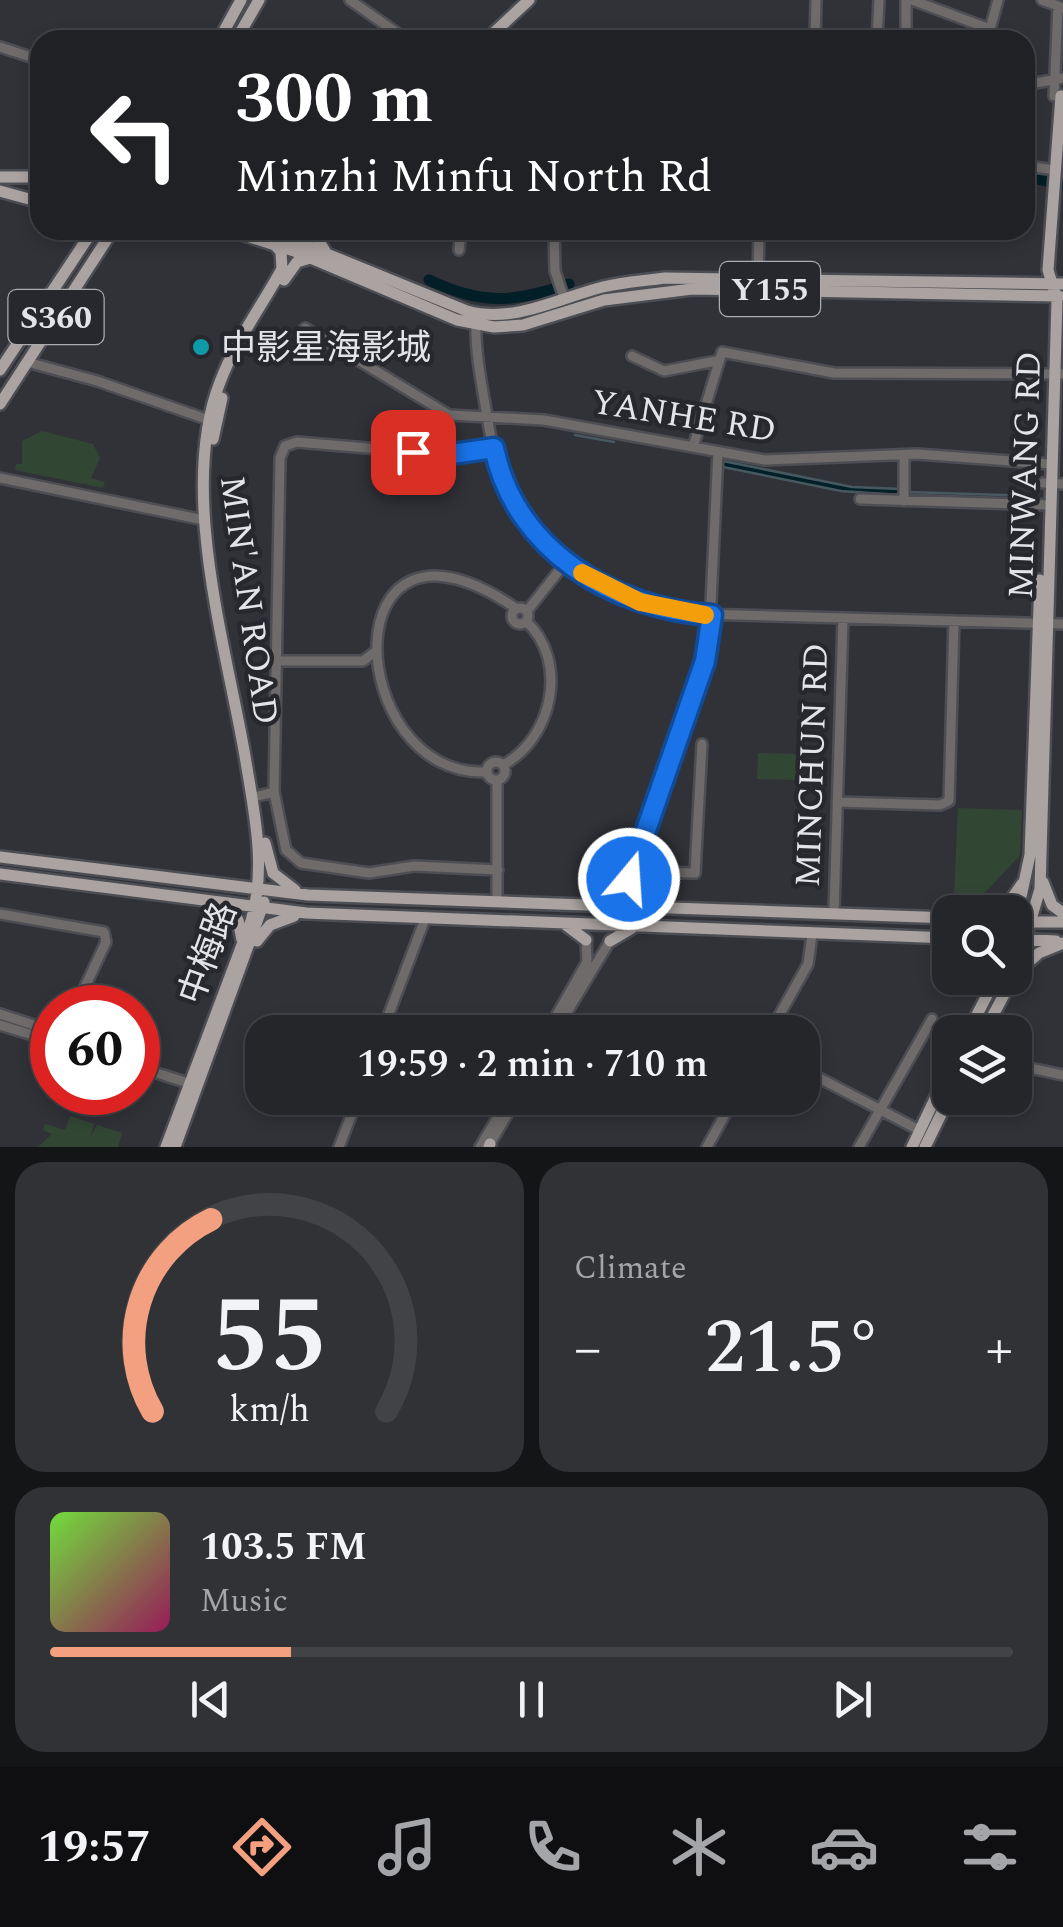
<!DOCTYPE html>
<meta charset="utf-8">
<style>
body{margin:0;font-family:Spectral,"Noto Sans SC",serif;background:#313236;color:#f1f3f6;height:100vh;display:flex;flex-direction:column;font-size:38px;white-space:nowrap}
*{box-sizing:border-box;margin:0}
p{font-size:32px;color:#a3a5a8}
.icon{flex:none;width:55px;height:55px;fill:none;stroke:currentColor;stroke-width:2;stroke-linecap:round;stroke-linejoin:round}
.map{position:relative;height:1147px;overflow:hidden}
.details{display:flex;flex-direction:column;gap:15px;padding:15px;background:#141517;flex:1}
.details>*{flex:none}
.banner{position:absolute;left:30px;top:30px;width:1005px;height:210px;border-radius:30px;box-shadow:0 5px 15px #0003,0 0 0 2px #424347;background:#202124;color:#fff;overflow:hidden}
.controls{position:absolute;left:932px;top:895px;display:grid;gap:20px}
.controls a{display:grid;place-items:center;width:100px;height:100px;border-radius:20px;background:#25262a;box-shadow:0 5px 15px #0003,0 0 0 2px #424347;font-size:50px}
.speed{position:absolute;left:30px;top:985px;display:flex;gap:20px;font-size:50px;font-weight:700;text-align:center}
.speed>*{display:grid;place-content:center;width:130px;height:130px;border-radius:50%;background:#25262a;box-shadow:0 5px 15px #0003,0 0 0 2px #424347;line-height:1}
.speed .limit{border:15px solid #d22;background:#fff;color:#111}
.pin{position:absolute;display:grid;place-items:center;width:85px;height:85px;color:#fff;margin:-42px;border-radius:20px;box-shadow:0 5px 15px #0006}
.me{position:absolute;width:110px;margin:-55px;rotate:18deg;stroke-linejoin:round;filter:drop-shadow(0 0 8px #0008)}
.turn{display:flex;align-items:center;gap:35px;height:210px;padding:0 40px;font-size:45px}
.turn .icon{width:130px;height:130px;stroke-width:2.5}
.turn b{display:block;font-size:70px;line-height:85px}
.big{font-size:75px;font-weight:600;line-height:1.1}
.details .card{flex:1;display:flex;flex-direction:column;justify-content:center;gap:15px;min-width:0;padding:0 35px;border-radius:30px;background:#313236}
.details .dial{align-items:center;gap:0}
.dial svg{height:260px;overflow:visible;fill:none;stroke:#424347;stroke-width:7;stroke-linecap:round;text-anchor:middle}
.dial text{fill:#f1f3f6;stroke:none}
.song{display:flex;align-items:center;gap:30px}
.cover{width:120px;height:120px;border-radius:15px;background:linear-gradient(135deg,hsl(100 70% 55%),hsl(330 70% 35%))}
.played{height:10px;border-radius:5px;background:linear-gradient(90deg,#f2a07f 25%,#424347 25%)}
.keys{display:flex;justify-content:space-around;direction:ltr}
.heat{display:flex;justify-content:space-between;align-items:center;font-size:55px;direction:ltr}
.details .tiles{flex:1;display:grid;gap:15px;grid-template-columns:1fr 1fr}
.card:last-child{grid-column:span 2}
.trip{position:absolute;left:245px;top:1015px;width:575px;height:100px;border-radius:30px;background:#25262a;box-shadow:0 5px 15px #0003,0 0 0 2px #424347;font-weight:600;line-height:100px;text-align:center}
.menu{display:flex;height:160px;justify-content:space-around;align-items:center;background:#0f0f11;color:#a3a5a8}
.menu .icon{width:70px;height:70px}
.menu .on{color:#f2a07f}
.menu b{font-size:45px;color:#f1f3f6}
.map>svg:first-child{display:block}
.green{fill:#324634}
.water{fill:#021e26;stroke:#465960;stroke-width:2.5}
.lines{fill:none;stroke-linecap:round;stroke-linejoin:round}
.stream{stroke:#465960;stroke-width:2.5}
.river{stroke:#021e26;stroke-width:11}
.minor-casing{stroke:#4d4e54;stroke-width:14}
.major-casing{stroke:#4d4e54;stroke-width:16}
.minor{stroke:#6f6b6b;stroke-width:9}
.major{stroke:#aaa3a2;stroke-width:11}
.route-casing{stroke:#114b97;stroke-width:25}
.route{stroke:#1a73e8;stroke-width:18}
.slow{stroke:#f59e0b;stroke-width:18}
.culture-dot{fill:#0f9aa8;stroke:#27282e;stroke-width:4}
.labels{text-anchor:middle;stroke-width:9;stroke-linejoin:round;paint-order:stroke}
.shield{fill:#27282e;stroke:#abacb0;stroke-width:2.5}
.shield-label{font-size:32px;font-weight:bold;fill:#e3e4e7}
.poi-label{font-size:35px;fill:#e3e4e7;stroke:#27282e;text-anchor:start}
.street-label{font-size:35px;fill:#e3e4e7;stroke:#27282e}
</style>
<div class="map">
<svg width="1063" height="1147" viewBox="0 0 1063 1147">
<rect width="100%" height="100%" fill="#313238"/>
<path class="green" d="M 42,431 L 93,444 L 100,458 L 91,478 L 105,482 L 103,488 L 15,470 L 16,464 L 22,464 L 22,441 Z
M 758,753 L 799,754 L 798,780 L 757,779 Z
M 958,808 L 1022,810 L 1020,855 L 983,895 L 954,894 Z
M 70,1116 L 94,1124 L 90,1138 L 97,1125 L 122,1133 L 118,1147 L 38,1147 L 52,1134 L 43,1130 L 45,1124 L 65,1130 Z"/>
<path class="water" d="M 723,461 L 852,487 L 900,489 L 900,495 L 841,491 L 723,467 Z"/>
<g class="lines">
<path class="stream" d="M 575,435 L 614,442
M 907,492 L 1035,496"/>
<path class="river" d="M 1037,179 L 1063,184
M 429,280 C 481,305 514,303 569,284"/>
<g class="minor-casing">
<path id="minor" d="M 350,0 L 407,40
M 906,0 L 906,40
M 912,0 L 990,29
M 1042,0 L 1063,8
M 500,35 L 506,40
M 815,40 L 816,0
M 877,40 L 879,0
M 987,40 L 998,0
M 0,47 L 40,60
M 1025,85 L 1063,78
M 1054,96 L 1058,6
M 1025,166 L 1056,170
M 554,230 L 555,271 L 564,298
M 459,250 L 461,230
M 758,279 L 759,230
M 476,320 C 475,348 480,376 485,404 C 490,436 496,470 511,500 C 544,569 629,606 701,614 L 1063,624
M 305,328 L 449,415 L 544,420 L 765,460 L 917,454 L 1051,464
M 632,356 L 664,371 L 716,361
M 27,362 L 97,381 L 209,420
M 693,447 L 722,352 L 834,373 L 1063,374
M 904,455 L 904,501
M 0,478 L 204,520
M 1043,483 L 1063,484
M 860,499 L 1050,505
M512 616a8 8 0 1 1 16 0a8 8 0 1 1-16 0Z
M 527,611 L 566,562
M 276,661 L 363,661 L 376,651
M487 771a9 9 0 1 1 18 0a9 9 0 1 1-18 0Z
M 503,765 C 553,738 569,661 526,621
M 486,772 C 343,777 328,479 517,609
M 274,792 L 286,850 L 301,863 L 369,873 L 414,866 L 498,870
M 258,796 L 274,792 L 280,458 L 285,446 L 297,442 L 437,454 L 494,449
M 837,802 L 940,805 L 949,801 L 954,621
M 637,853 L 652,872 L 695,873 L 702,744
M 630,874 L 709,646 L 718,452
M 497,902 L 497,781
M 834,912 L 843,619
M 0,914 L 104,932 L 106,942 L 75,1008
M 0,1014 L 52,1031
M 0,1025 L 52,1041
M 382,1032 L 425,919
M 547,1032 L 587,962 L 586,940
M 555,1032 L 610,941
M 770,1032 L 808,964 L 812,935
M 1015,1065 L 1063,1075
M 138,1067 L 188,1083
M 802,1069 L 919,1130
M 339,1147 L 358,1098
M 480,1147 L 509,1098
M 488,1147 L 517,1098
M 707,1147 L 734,1098
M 859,1147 L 932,1019"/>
</g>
<g class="major-casing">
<path id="major" d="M 219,40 L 241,0
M 236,40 L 259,0
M 486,40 L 529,0
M 0,177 L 40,177
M 0,191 L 40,202
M 228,230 L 294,251 L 457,320 L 494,327 L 523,325 L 604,300 L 692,289 L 1059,296
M 268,230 L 467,311 C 513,324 559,298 603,287 C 623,282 644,281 665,278 L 1063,284
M 319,230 L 318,240 L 325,251
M 284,280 L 297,262 L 310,258
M 0,370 L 93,230
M 0,404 L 113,230
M 213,439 L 222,398
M 265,843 L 273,873 L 295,890
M 0,857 L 308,895 L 950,918
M 0,874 L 306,913 L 950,938
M 630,874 L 634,894 L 651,904
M 1043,882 L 1052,905 L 1063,913
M 597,903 L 614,896 L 630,874
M 222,908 L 238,920 L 242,940
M 992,912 L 1008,904 L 1022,884
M 1027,922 L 1063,922
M 1015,924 L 1030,855 L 1040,580
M 566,925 L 586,940
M 1015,939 L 1056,941
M 257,941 L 270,925 L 294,916
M 610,941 L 632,928
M 1021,969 L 1039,953 L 1063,943
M 1015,973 L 1040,889 L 1057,300 L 1048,270 L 1061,96
M 968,1032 L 996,978
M 984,1032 L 1013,978
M 166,1147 L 251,921 C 267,866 254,812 245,756 C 226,646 178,489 220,382 C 235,342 261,307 282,269 L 281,252 L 274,244
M 175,1147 L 264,902
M 489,1147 L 490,1144
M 912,1147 L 950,1067
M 925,1147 L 950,1096"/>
</g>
<use href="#minor" class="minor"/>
<use href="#major" class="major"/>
</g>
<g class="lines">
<g class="route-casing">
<path id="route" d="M 413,452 L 445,455 L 494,448 C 515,550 613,609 712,615 L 705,661 L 629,879"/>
</g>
<use href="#route" class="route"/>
<path class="slow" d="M 582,573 L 640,602 L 705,615"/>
</g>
<circle class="culture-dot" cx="201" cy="347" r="10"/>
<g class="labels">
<g class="shield">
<rect x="720" y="262" width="100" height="54" rx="8"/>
<rect x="8.5" y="290" width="95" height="54" rx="8"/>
</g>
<g class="shield-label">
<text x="770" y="300">Y155</text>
<text x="56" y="328">S360</text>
</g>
<g class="poi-label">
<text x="221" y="359">中影星海影城</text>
</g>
<g class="street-label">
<text transform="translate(684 415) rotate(9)" y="12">YANHE RD</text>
<text transform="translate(1024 475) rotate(-88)" y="12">MINWANG RD</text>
<text transform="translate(250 600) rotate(82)" y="12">MIN'AN ROAD</text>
<text transform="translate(811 765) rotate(-88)" y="12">MINCHUN RD</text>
<text transform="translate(207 953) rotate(-70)" y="12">中梅路</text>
</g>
</g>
</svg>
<div class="controls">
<a><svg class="icon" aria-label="search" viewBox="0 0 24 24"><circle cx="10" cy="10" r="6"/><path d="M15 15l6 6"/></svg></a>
<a><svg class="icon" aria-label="layers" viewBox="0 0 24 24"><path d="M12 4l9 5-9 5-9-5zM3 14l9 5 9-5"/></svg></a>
</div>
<div class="speed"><div class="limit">60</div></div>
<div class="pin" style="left:413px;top:452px;background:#d93025"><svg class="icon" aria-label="arrive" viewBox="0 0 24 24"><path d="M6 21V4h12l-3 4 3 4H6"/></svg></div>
<svg class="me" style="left:629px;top:879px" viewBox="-20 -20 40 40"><circle r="17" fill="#1a73e8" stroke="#fff" stroke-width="3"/><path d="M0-11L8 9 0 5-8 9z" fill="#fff"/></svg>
<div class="trip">19:59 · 2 min · 710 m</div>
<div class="banner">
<div class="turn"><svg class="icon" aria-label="left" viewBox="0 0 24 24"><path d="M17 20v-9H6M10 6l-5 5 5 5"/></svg><div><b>300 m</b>Minzhi Minfu North Rd</div></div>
</div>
</div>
<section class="details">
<div class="tiles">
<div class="card dial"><svg viewBox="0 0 100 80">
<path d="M14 69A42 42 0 1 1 86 69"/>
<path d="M14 69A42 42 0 0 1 32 10" stroke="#f2a07f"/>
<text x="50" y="56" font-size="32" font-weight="700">55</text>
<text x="50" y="72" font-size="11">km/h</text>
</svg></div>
<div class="card"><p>Climate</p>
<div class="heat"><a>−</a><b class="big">21.5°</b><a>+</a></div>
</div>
<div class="card">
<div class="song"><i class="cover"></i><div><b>103.5 FM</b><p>Music</p></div></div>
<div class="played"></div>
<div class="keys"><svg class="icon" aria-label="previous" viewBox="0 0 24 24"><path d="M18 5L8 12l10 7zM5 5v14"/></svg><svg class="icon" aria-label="pause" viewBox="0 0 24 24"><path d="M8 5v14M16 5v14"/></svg><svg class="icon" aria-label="next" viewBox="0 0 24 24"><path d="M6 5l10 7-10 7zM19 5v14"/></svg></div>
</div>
</div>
</section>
<nav class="menu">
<b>19:57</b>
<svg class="icon on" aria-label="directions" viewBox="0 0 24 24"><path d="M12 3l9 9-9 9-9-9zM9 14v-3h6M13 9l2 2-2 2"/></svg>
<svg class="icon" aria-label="music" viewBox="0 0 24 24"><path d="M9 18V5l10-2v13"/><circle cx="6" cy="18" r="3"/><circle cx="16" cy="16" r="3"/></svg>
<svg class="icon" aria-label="phone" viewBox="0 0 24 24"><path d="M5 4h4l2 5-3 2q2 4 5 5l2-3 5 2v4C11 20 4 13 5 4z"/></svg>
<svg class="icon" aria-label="climate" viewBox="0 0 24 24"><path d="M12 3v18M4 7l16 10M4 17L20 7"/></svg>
<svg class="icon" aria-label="car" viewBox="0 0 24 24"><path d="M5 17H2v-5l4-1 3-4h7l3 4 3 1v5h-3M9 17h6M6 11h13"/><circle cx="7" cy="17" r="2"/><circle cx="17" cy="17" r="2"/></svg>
<svg class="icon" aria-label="filters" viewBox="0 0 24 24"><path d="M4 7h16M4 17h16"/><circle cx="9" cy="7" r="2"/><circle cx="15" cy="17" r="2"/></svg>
</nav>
